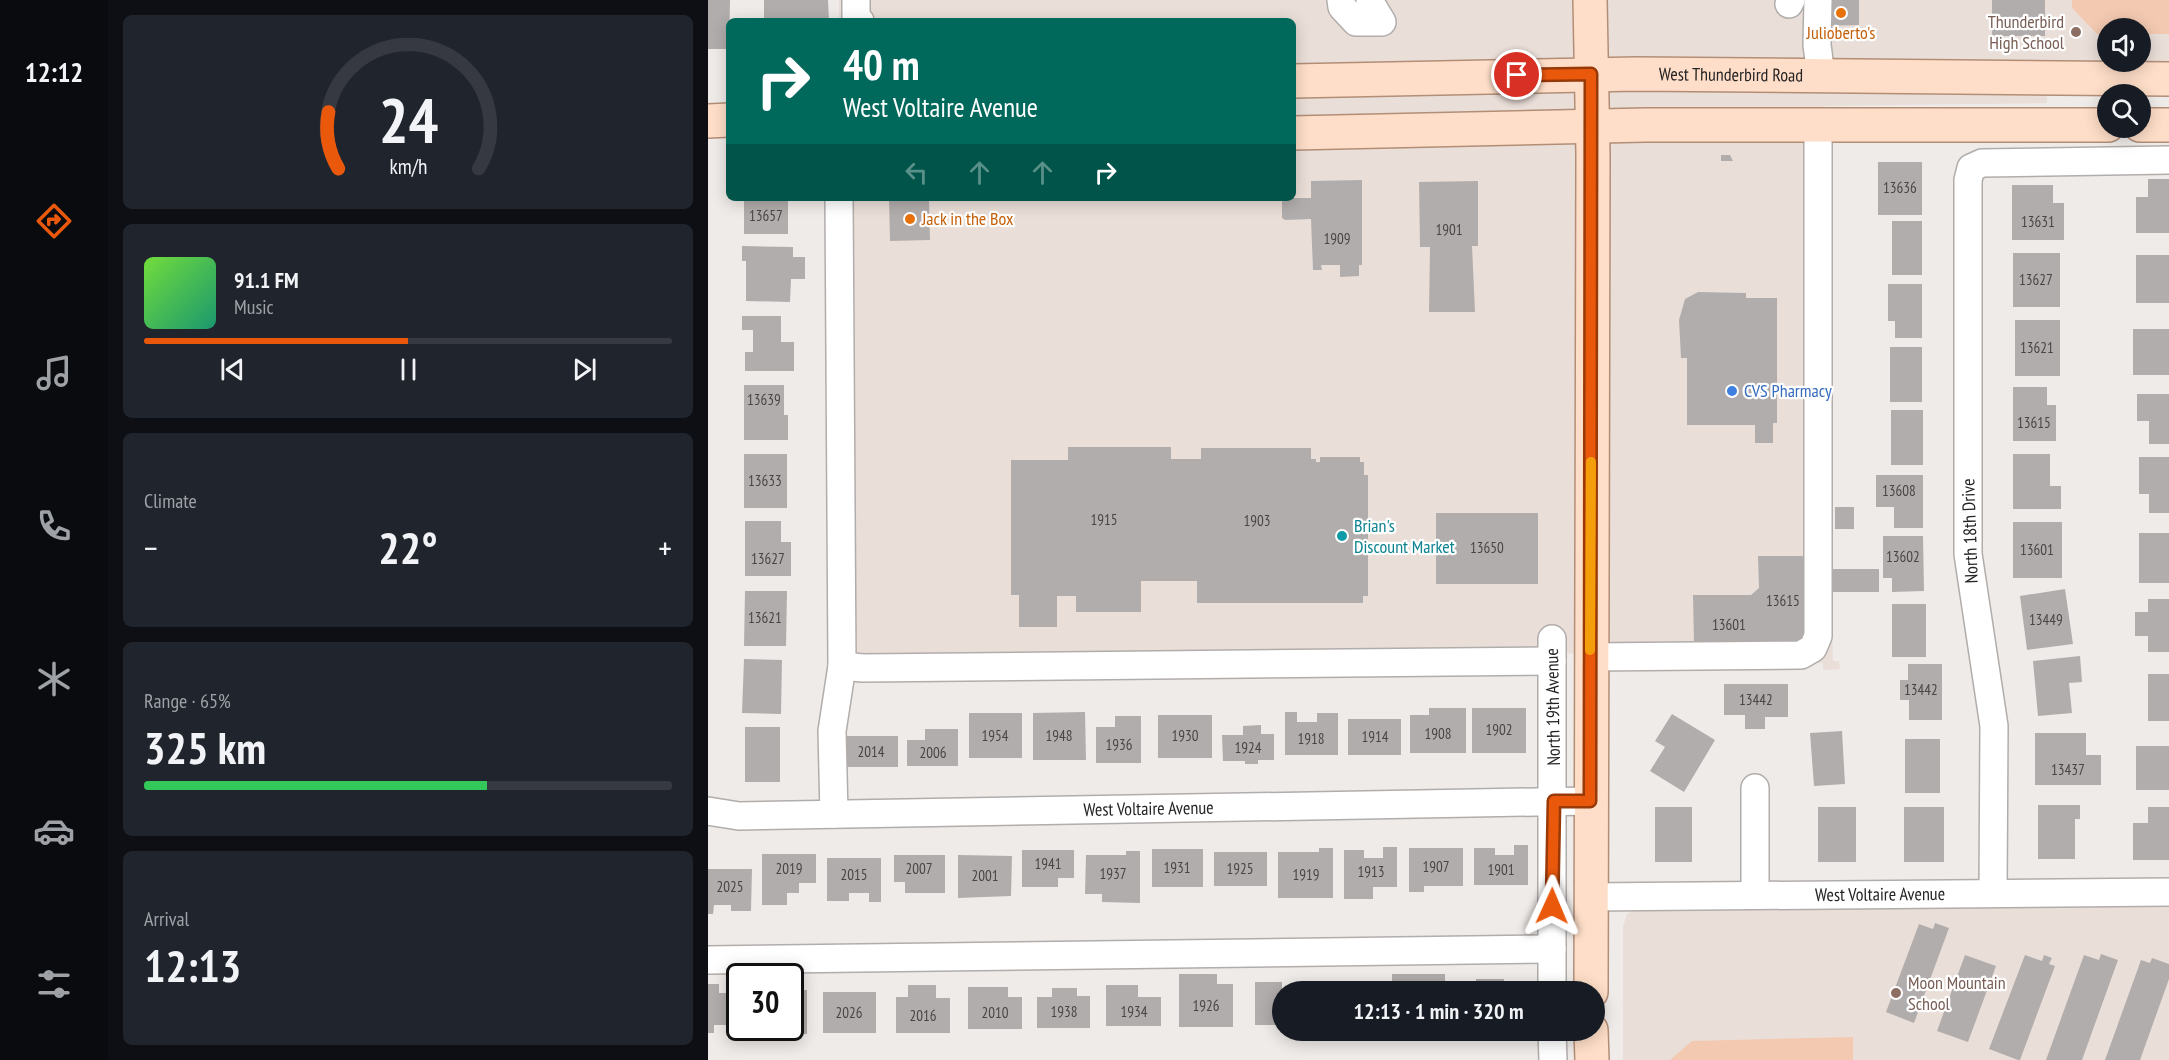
<!DOCTYPE html>
<meta charset="utf-8">
<style>
body{margin:0;font-family:"PT Sans Narrow",sans-serif;background:#20242c;color:#f1f3f6;height:100vh;display:flex;flex-direction:column;font-size:22px;white-space:nowrap}
*{box-sizing:border-box;margin:0}
p{font-size:20px;color:#9ea1a6}
.icon{flex:none;width:33px;height:33px;fill:none;stroke:currentColor;stroke-width:2;stroke-linecap:round;stroke-linejoin:round}
.map{position:relative;flex:1;overflow:hidden}
.sheet{display:flex;flex-direction:column;gap:15px;padding:15px;background:#0d0f14;width:600px}
.sheet>*{flex:none}
.top-card{position:absolute;left:18px;top:18px;width:570px;height:183px;border-radius:9px;box-shadow:0 3px 15px #0003;background:#00695c;color:#fff;overflow:hidden}
.buttons{position:absolute;left:1389px;top:18px;display:grid;gap:12px}
.buttons a{display:grid;place-items:center;width:54px;height:54px;border-radius:50%;background:#171b24;box-shadow:0 3px 15px #0003;font-size:30px}
.speed{position:absolute;left:18px;top:963px;display:flex;gap:12px;font-size:30px;font-weight:700;text-align:center}
.speed>*{display:grid;place-content:center;width:78px;height:78px;border-radius:50%;background:#171b24;box-shadow:0 3px 15px #0003;line-height:1}
.speed .limit{border:3px solid #111;border-radius:9px;background:#fff;color:#111}
.pin{position:absolute;display:grid;place-items:center;width:51px;height:51px;color:#fff;margin:-26px;border:3px solid #fff;border-radius:50%;box-shadow:0 2px 6px #0007}
.me{position:absolute;width:66px;margin:-33px;rotate:1deg;stroke-linejoin:round;filter:drop-shadow(0 0 4px #0008)}
.turn{display:flex;align-items:center;gap:21px;height:126px;padding:0 18px;font-size:27px}
.turn .icon{width:78px;height:78px;stroke-width:2.5}
.turn b{display:block;font-size:42px;line-height:51px}
.lanes{display:flex;align-items:center;height:57px;padding:0 18px;background:#0003;justify-content:center;gap:30px;direction:ltr}
.lanes .off{opacity:.35}
.big{font-size:45px;font-weight:700;line-height:1.1}
.sheet .widget{flex:1;display:flex;flex-direction:column;justify-content:center;gap:9px;min-width:0;padding:0 21px;border-radius:9px;background:#20242c}
.sheet .dial{align-items:center;gap:0}
.dial svg{height:156px;overflow:visible;fill:none;stroke:#363941;stroke-width:7;stroke-linecap:round;text-anchor:middle}
.dial text{fill:#f1f3f6;stroke:none}
.song{display:flex;align-items:center;gap:18px}
.cover{width:72px;height:72px;border-radius:9px;background:linear-gradient(135deg,hsl(100 70% 55%),hsl(160 70% 35%))}
.played{height:6px;border-radius:3px;background:linear-gradient(90deg,#ea580c 50%,#363941 50%)}
.keys{display:flex;justify-content:space-around;direction:ltr}
.heat{display:flex;justify-content:space-between;align-items:center;font-size:33px;direction:ltr}
.charge{height:9px;border-radius:4px;background:linear-gradient(90deg,#34c759 65%,#363941 0)}
.trip{position:absolute;left:564px;top:981px;width:333px;height:60px;border-radius:30px;background:#171b24;box-shadow:0 3px 15px #0003;font-weight:700;line-height:60px;text-align:center}
main{display:flex;flex:1;min-height:0}
.tabs{display:flex;flex-direction:column;width:108px;justify-content:space-around;align-items:center;background:#090b0e;color:#9ea1a6}
.tabs .icon{width:42px;height:42px}
.tabs .current{color:#ea580c}
.tabs b{font-size:27px;color:#f1f3f6}
.map>svg:first-child{display:block}
.built{fill:#eaded8;fill-rule:evenodd}
.green{fill:#f3c9b1}
.building{fill:#b1adac}
.lines{fill:none;stroke-linecap:round;stroke-linejoin:round}
.minor-casing{stroke:#b1adab;stroke-width:30}
.major-casing{stroke:#b28e77;stroke-width:36}
.minor{stroke:#fff;stroke-width:27}
.major{stroke:#fedec8;stroke-width:33}
.route-casing{stroke:#983908;stroke-width:15}
.route{stroke:#ea580c;stroke-width:10}
.slow{stroke:#f59e0b;stroke-width:10}
.food-dot{fill:#e8710a;stroke:#fff;stroke-width:2}
.education-dot{fill:#8d6e63;stroke:#fff;stroke-width:2}
.shop-dot{fill:#3f7fe0;stroke:#fff;stroke-width:2}
.culture-dot{fill:#0f9aa8;stroke:#fff;stroke-width:2}
.labels{text-anchor:middle;stroke-width:4.5;stroke-linejoin:round;paint-order:stroke}
.number-label{font-size:15px;fill:#484645}
.education-label{font-size:18px;fill:#785e54;stroke:#fff;text-anchor:end}
.food-label{font-size:18px;fill:#c56008;stroke:#fff}
.street-label{font-size:18px;fill:#252323;stroke:#fff}
.shop-label{font-size:18px;fill:#366cbe;stroke:#fff;text-anchor:start}
.culture-label{font-size:18px;fill:#0d838f;stroke:#fff;text-anchor:start}
</style>
<main>
<nav class="tabs">
<b>12:12</b>
<svg class="icon current" aria-label="directions" viewBox="0 0 24 24"><path d="M12 3l9 9-9 9-9-9zM9 14v-3h6M13 9l2 2-2 2"/></svg>
<svg class="icon" aria-label="music" viewBox="0 0 24 24"><path d="M9 18V5l10-2v13"/><circle cx="6" cy="18" r="3"/><circle cx="16" cy="16" r="3"/></svg>
<svg class="icon" aria-label="phone" viewBox="0 0 24 24"><path d="M5 4h4l2 5-3 2q2 4 5 5l2-3 5 2v4C11 20 4 13 5 4z"/></svg>
<svg class="icon" aria-label="climate" viewBox="0 0 24 24"><path d="M12 3v18M4 7l16 10M4 17L20 7"/></svg>
<svg class="icon" aria-label="car" viewBox="0 0 24 24"><path d="M5 17H2v-5l4-1 3-4h7l3 4 3 1v5h-3M9 17h6M6 11h13"/><circle cx="7" cy="17" r="2"/><circle cx="17" cy="17" r="2"/></svg>
<svg class="icon" aria-label="filters" viewBox="0 0 24 24"><path d="M4 7h16M4 17h16"/><circle cx="9" cy="7" r="2"/><circle cx="15" cy="17" r="2"/></svg>
</nav>
<section class="sheet">
<div class="widget dial"><svg viewBox="0 0 100 80">
<path d="M14 69A42 42 0 1 1 86 69"/>
<path d="M14 69A42 42 0 0 1 9 40" stroke="#ea580c"/>
<text x="50" y="56" font-size="32" font-weight="700">24</text>
<text x="50" y="72" font-size="11">km/h</text>
</svg></div>
<div class="widget">
<div class="song"><i class="cover"></i><div><b>91.1 FM</b><p>Music</p></div></div>
<div class="played"></div>
<div class="keys"><svg class="icon" aria-label="previous" viewBox="0 0 24 24"><path d="M18 5L8 12l10 7zM5 5v14"/></svg><svg class="icon" aria-label="pause" viewBox="0 0 24 24"><path d="M8 5v14M16 5v14"/></svg><svg class="icon" aria-label="next" viewBox="0 0 24 24"><path d="M6 5l10 7-10 7zM19 5v14"/></svg></div>
</div>
<div class="widget"><p>Climate</p>
<div class="heat"><a>−</a><b class="big">22°</b><a>+</a></div>
</div>
<div class="widget"><p>Range · 65%</p><b class="big">325 km</b><div class="charge"></div></div>
<div class="widget"><p>Arrival</p><b class="big">12:13</b></div>
</section>
<div class="map">
<svg width="1461" height="1060" viewBox="0 0 1461 1060">
<rect width="100%" height="100%" fill="#efebe9"/>
<path class="built" d="M 131,0 L 1461,0 L 1461,64 L 1339,64 L 1339,103 L 1116,106 L 1119,155 L 1123,604 L 1125,661 L 1131,661 L 1132,669 L 1115,670 L 1115,663 L 936,667 L 827,647 L 150,657 L 142,648 L 142,198 L 585,198 L 585,21 L 131,21 ZM 1400,28 L 1432,28 L 1432,62 L 1400,62 Z
M 1461,905 L 1461,1060 L 915,1060 L 915,927 L 919,914 L 931,908 Z"/>
<path class="green" d="M 1364,0 L 1461,0 L 1461,34 L 1433,34 L 1432,28 L 1400,28 L 1399,34 L 1389,34 L 1364,8 Z
M 1145,1037 L 1145,1060 L 962,1060 L 984,1041 Z"/>
<path class="building" d="M 0,0 L 22,0 L 21,49 L 0,49 Z
M 56,0 L 120,0 L 121,21 L 56,21 Z
M 1115,0 L 1151,0 L 1151,25 L 1115,26 Z
M 1284,0 L 1337,0 L 1337,36 L 1284,36 Z
M 1013,155 L 1022,155 L 1025,161 L 1013,161 Z
M 1170,162 L 1214,162 L 1214,215 L 1170,215 Z
M 1440,179 L 1461,179 L 1461,233 L 1428,233 L 1428,197 L 1440,197 Z
M 654,180 L 654,265 L 651,265 L 651,276 L 632,277 L 632,265 L 613,265 L 614,270 L 605,270 L 603,219 L 577,220 L 574,218 L 574,202 L 576,198 L 603,198 L 603,181 Z
M 770,181 L 770,246 L 764,246 L 767,312 L 721,312 L 722,247 L 712,247 L 711,182 Z
M 1304,185 L 1345,185 L 1345,203 L 1356,203 L 1356,240 L 1304,240 Z
M 36,198 L 80,198 L 80,234 L 36,234 Z
M 181,198 L 221,198 L 222,240 L 182,241 Z
M 1184,221 L 1214,221 L 1214,275 L 1184,275 Z
M 34,246 L 85,247 L 85,257 L 97,257 L 97,279 L 83,279 L 82,302 L 38,301 L 38,261 L 34,261 Z
M 1305,253 L 1352,253 L 1352,307 L 1305,307 Z
M 1428,255 L 1461,255 L 1461,303 L 1428,303 Z
M 1180,284 L 1214,284 L 1214,338 L 1187,338 L 1187,321 L 1180,321 Z
M 990,292 L 1038,293 L 1038,298 L 1069,298 L 1069,423 L 1065,423 L 1065,443 L 1047,443 L 1047,425 L 979,425 L 979,358 L 973,358 L 971,320 L 977,299 Z
M 34,316 L 73,316 L 73,342 L 86,342 L 86,371 L 37,371 L 37,352 L 45,352 L 45,330 L 34,330 Z
M 1307,320 L 1352,320 L 1352,376 L 1307,376 Z
M 1425,329 L 1461,329 L 1461,375 L 1425,375 Z
M 1182,347 L 1214,347 L 1214,402 L 1182,402 Z
M 36,385 L 76,385 L 76,415 L 80,415 L 80,440 L 36,440 Z
M 1305,387 L 1339,387 L 1339,405 L 1348,405 L 1348,441 L 1305,441 Z
M 1429,394 L 1461,394 L 1461,444 L 1441,444 L 1441,421 L 1429,421 Z
M 1183,410 L 1215,410 L 1215,465 L 1183,465 Z
M 360,447 L 463,447 L 463,459 L 493,459 L 493,448 L 603,448 L 603,459 L 608,459 L 608,462 L 612,462 L 612,457 L 652,457 L 652,462 L 656,462 L 656,475 L 660,475 L 660,596 L 655,596 L 655,603 L 489,603 L 489,581 L 433,581 L 433,612 L 368,612 L 368,596 L 349,596 L 349,627 L 311,627 L 311,595 L 303,595 L 303,460 L 360,460 Z
M 36,454 L 79,454 L 79,508 L 36,508 Z
M 1305,454 L 1342,454 L 1342,486 L 1353,486 L 1353,509 L 1305,509 Z
M 1431,457 L 1461,457 L 1461,513 L 1441,513 L 1441,494 L 1431,494 Z
M 1168,475 L 1215,475 L 1215,528 L 1186,528 L 1186,507 L 1168,507 Z
M 1127,507 L 1146,507 L 1146,529 L 1127,529 Z
M 728,513 L 830,513 L 830,584 L 728,584 Z
M 37,521 L 73,521 L 73,542 L 83,542 L 83,576 L 37,576 Z
M 1305,522 L 1354,522 L 1354,578 L 1305,578 Z
M 1431,533 L 1461,533 L 1461,583 L 1431,583 Z
M 1175,536 L 1215,536 L 1216,591 L 1184,592 L 1184,578 L 1175,578 Z
M 1050,556 L 1101,556 L 1100,639 L 1095,645 L 986,644 L 985,595 L 1043,595 L 1051,588 Z
M 1124,569 L 1171,569 L 1171,592 L 1124,592 Z
M 1357,589 L 1365,644 L 1319,650 L 1312,596 Z
M 37,591 L 79,591 L 78,646 L 36,646 Z
M 1440,599 L 1461,599 L 1461,652 L 1440,652 L 1440,636 L 1427,636 L 1427,612 L 1440,612 Z
M 1184,604 L 1218,604 L 1218,657 L 1184,657 Z
M 1372,656 L 1374,682 L 1361,683 L 1364,713 L 1330,716 L 1325,661 Z
M 36,659 L 74,660 L 73,714 L 34,713 Z
M 1200,664 L 1234,664 L 1234,720 L 1201,720 L 1201,700 L 1192,700 L 1192,680 L 1200,680 Z
M 1440,674 L 1461,674 L 1461,721 L 1440,721 Z
M 1016,684 L 1080,684 L 1080,717 L 1057,717 L 1057,729 L 1037,729 L 1037,715 L 1016,715 Z
M 721,708 L 758,708 L 758,753 L 702,753 L 702,715 L 721,715 Z
M 764,708 L 818,708 L 818,753 L 764,753 Z
M 377,712 L 378,760 L 325,760 L 325,713 Z
M 577,712 L 589,712 L 589,722 L 609,722 L 609,713 L 630,713 L 630,755 L 577,755 Z
M 261,713 L 314,713 L 314,758 L 261,758 Z
M 964,714 L 1007,740 L 976,792 L 942,771 L 957,747 L 947,741 Z
M 450,715 L 504,715 L 504,758 L 450,758 Z
M 407,716 L 433,716 L 433,763 L 388,763 L 388,727 L 407,727 Z
M 640,719 L 693,719 L 693,755 L 640,755 Z
M 553,725 L 553,734 L 566,734 L 566,760 L 550,760 L 550,764 L 537,764 L 537,761 L 515,761 L 514,735 L 535,735 L 535,726 Z
M 37,727 L 72,727 L 72,782 L 37,782 Z
M 217,729 L 250,729 L 250,766 L 199,766 L 199,740 L 217,740 Z
M 1134,731 L 1137,784 L 1106,786 L 1102,733 Z
M 1327,733 L 1378,733 L 1378,755 L 1393,755 L 1393,785 L 1327,785 Z
M 136,736 L 190,736 L 190,767 L 136,767 Z
M 1197,739 L 1232,739 L 1232,793 L 1197,793 Z
M 1428,746 L 1461,746 L 1461,790 L 1428,790 Z
M 1330,805 L 1372,805 L 1372,819 L 1367,819 L 1367,859 L 1330,859 Z
M 947,807 L 984,807 L 984,862 L 947,862 Z
M 1110,807 L 1148,807 L 1148,862 L 1110,862 Z
M 1196,807 L 1236,807 L 1236,862 L 1196,862 Z
M 1440,807 L 1461,807 L 1461,860 L 1425,860 L 1425,823 L 1440,823 Z
M 806,845 L 820,845 L 820,885 L 766,885 L 766,848 L 787,848 L 787,855 L 806,855 Z
M 675,847 L 689,847 L 689,887 L 665,887 L 665,899 L 636,899 L 636,850 L 656,850 L 656,858 L 675,858 Z
M 611,848 L 625,848 L 625,898 L 570,898 L 570,852 L 611,852 Z
M 701,848 L 755,848 L 755,886 L 716,886 L 716,892 L 701,892 Z
M 444,849 L 495,849 L 495,887 L 444,887 Z
M 314,850 L 366,850 L 366,878 L 350,878 L 350,887 L 314,887 Z
M 418,851 L 432,851 L 432,903 L 394,902 L 394,894 L 377,894 L 378,855 L 418,855 Z
M 506,852 L 559,852 L 559,886 L 506,886 Z
M 54,854 L 108,854 L 108,883 L 91,883 L 91,893 L 79,893 L 79,905 L 54,905 Z
M 186,855 L 237,855 L 237,893 L 197,893 L 197,882 L 186,882 Z
M 250,855 L 304,856 L 303,896 L 250,898 Z
M 119,858 L 173,858 L 173,902 L 161,902 L 161,893 L 141,893 L 141,901 L 119,901 Z
M 0,869 L 44,869 L 43,911 L 23,911 L 23,905 L 6,905 L 5,914 L 0,914 Z
M 1227,923 L 1241,928 L 1206,1023 L 1178,1012 L 1211,924 L 1225,929 Z
M 1393,954 L 1410,960 L 1374,1060 L 1338,1060 L 1376,955 L 1391,960 Z
M 1257,955 L 1288,966 L 1260,1042 L 1229,1031 Z
M 1317,955 L 1334,961 L 1336,955 L 1344,958 L 1341,964 L 1347,966 L 1312,1060 L 1310,1060 L 1281,1049 Z
M 1444,958 L 1461,964 L 1461,979 L 1432,1060 L 1397,1060 L 1433,960 L 1442,963 Z
M 471,974 L 509,974 L 509,984 L 525,984 L 525,1027 L 471,1027 Z
M 684,974 L 737,974 L 737,992 L 684,992 Z
M 768,979 L 796,979 L 796,992 L 756,992 L 756,987 L 768,988 Z
M 614,981 L 654,981 L 654,992 L 614,992 Z
M 547,982 L 574,982 L 574,1025 L 547,1025 Z
M 0,984 L 11,984 L 11,993 L 28,993 L 28,1025 L 6,1025 L 6,1033 L 0,1033 Z
M 200,985 L 228,985 L 228,998 L 242,998 L 242,1033 L 188,1033 L 188,997 L 200,997 Z
M 398,985 L 430,985 L 430,997 L 453,997 L 453,1026 L 398,1026 Z
M 260,987 L 300,987 L 300,997 L 314,997 L 314,1029 L 260,1029 Z
M 344,988 L 369,988 L 369,996 L 382,996 L 382,1028 L 329,1028 L 329,997 L 344,997 Z
M 82,990 L 99,990 L 99,1034 L 44,1034 L 44,1028 L 82,1028 Z
M 115,992 L 168,992 L 168,1033 L 115,1033 Z"/>
<g class="lines">
<g class="minor-casing">
<g id="minor">
<path d="M 148,0 L 148,17 L 152,21"/>
<path d="M 633,0 L 634,7 L 648,22 L 674,22 L 662,2"/>
<path d="M 1110,0 L 1109,45 L 1113,76"/>
<path d="M 1081,4 L 1083,0"/>
<path d="M 844,639 L 844,992"/>
<path d="M 882,657 L 1093,655 L 1105,648 L 1110,636 L 1110,126"/>
<path d="M 134,666 L 155,668 L 844,661"/>
<path d="M 1047,788 L 1047,895"/>
<path id="s1" d="M 0,811 L 31,816 L 881,801"/>
<path d="M 126,814 L 124,731 L 134,666 L 131,198"/>
<path d="M 1285,893 L 1286,726 L 1260,554 L 1260,180 L 1263,168 L 1274,163 L 1461,160"/>
<path id="s2" d="M 882,897 L 1461,892"/>
<path d="M 0,960 L 844,949"/>
<path d="M 844,1030 L 845,1060"/>
</g>
</g>
<g class="major-casing">
<g id="major">
<path d="M 882,0 L 885,154 L 883,992"/>
<path id="s3" d="M 585,81 L 929,74 L 1461,79"/>
<path d="M 0,121 L 21,120"/>
<path d="M 1432,125 L 1461,125"/>
<path d="M 585,133 L 937,125 L 1400,125"/>
<path d="M 883,1030 L 884,1060"/>
</g>
</g>
<use href="#minor" class="minor"/>
<use href="#major" class="major"/>
</g>
<g class="lines">
<g class="route-casing">
<path id="route" d="M 809,75 L 883,74 L 882,801 L 846,801 L 844,906"/>
</g>
<use href="#route" class="route"/>
<path class="slow" d="M 882,650 L 883,462"/>
</g>
<g class="food-dot">
<circle cx="1133" cy="13" r="6"/>
<circle cx="202" cy="219" r="6"/>
</g>
<g class="education-dot">
<circle cx="1368" cy="32" r="6"/>
<circle cx="1188" cy="993" r="6"/>
</g>
<circle class="shop-dot" cx="1024" cy="391" r="6"/>
<circle class="culture-dot" cx="634" cy="536" r="6"/>
<g class="labels">
<g class="number-label">
<text x="1192" y="193">13636</text>
<text x="58" y="221">13657</text>
<text x="1330" y="227">13631</text>
<text x="741" y="235">1901</text>
<text x="629" y="244">1909</text>
<text x="1328" y="285">13627</text>
<text x="1329" y="353">13621</text>
<text x="56" y="405">13639</text>
<text x="1326" y="428">13615</text>
<text x="57" y="486">13633</text>
<text x="1191" y="496">13608</text>
<text x="396" y="525">1915</text>
<text x="549" y="526">1903</text>
<text x="779" y="553">13650</text>
<text x="1329" y="555">13601</text>
<text x="1195" y="562">13602</text>
<text x="60" y="564">13627</text>
<text x="1075" y="606">13615</text>
<text x="57" y="623">13621</text>
<text x="1338" y="625">13449</text>
<text x="1021" y="630">13601</text>
<text x="1213" y="695">13442</text>
<text x="1048" y="705">13442</text>
<text x="791" y="735">1902</text>
<text x="730" y="739">1908</text>
<text x="287" y="741">1954</text>
<text x="351" y="741">1948</text>
<text x="477" y="741">1930</text>
<text x="667" y="742">1914</text>
<text x="603" y="744">1918</text>
<text x="411" y="750">1936</text>
<text x="540" y="753">1924</text>
<text x="163" y="757">2014</text>
<text x="225" y="758">2006</text>
<text x="1360" y="775">13437</text>
<text x="340" y="869">1941</text>
<text x="728" y="872">1907</text>
<text x="469" y="873">1931</text>
<text x="81" y="874">2019</text>
<text x="211" y="874">2007</text>
<text x="532" y="874">1925</text>
<text x="793" y="875">1901</text>
<text x="663" y="877">1913</text>
<text x="405" y="879">1937</text>
<text x="146" y="880">2015</text>
<text x="598" y="880">1919</text>
<text x="277" y="881">2001</text>
<text x="22" y="892">2025</text>
<text x="498" y="1011">1926</text>
<text x="356" y="1017">1938</text>
<text x="426" y="1017">1934</text>
<text x="141" y="1018">2026</text>
<text x="287" y="1018">2010</text>
<text x="215" y="1021">2016</text>
</g>
<g class="education-label">
<text x="1356" y="28">Thunderbird<tspan x="1356" dy="21">High School</tspan></text>
<text x="1200" y="989" text-anchor="start">Moon Mountain<tspan x="1200" dy="21">School</tspan></text>
</g>
<g class="food-label">
<text x="1133" y="39">Julioberto's</text>
<text x="214" y="225" text-anchor="start">Jack in the Box</text>
</g>
<g class="street-label">
<text dy="6" stroke="none"><textPath href="#s3" startOffset="438">West Thunderbird Road</textPath></text>
<text transform="translate(1262 531) rotate(-92)" y="6">North 18th Drive</text>
<text transform="translate(845 707) rotate(-91)" y="6">North 19th Avenue</text>
<text dy="6" stroke="none"><textPath href="#s1" startOffset="441">West Voltaire Avenue</textPath></text>
<text dy="6" stroke="none"><textPath href="#s2" startOffset="290">West Voltaire Avenue</textPath></text>
</g>
<g class="shop-label">
<text x="1036" y="397">CVS Pharmacy</text>
</g>
<g class="culture-label">
<text x="646" y="532">Brian's<tspan x="646" dy="21">Discount Market</tspan></text>
</g>
</g>
</svg>
<div class="buttons">
<a><svg class="icon" aria-label="sound" viewBox="0 0 24 24"><path d="M4 9h4l5-4v14l-5-4H4zM17 9q2 3 0 6"/></svg></a>
<a><svg class="icon" aria-label="search" viewBox="0 0 24 24"><circle cx="10" cy="10" r="6"/><path d="M15 15l6 6"/></svg></a>
</div>
<div class="speed"><div class="limit">30</div></div>
<div class="pin" style="left:809px;top:75px;background:#d93025"><svg class="icon" aria-label="arrive" viewBox="0 0 24 24"><path d="M6 21V4h12l-3 4 3 4H6"/></svg></div>
<svg class="me" style="left:844px;top:906px" viewBox="-20 -20 40 40"><path d="M0-17L14 15 0 8-14 15z" fill="#ea580c" stroke="#fff" stroke-width="4"/></svg>
<div class="trip">12:13 · 1 min · 320 m</div>
<div class="top-card">
<div class="turn"><svg class="icon" aria-label="right" viewBox="0 0 24 24"><path d="M7 20v-9h11M14 6l5 5-5 5"/></svg><div><b>40 m</b>West Voltaire Avenue</div></div>
<div class="lanes"><svg class="icon off" aria-label="left" viewBox="0 0 24 24"><path d="M17 20v-9H6M10 6l-5 5 5 5"/></svg><svg class="icon off" aria-label="ahead" viewBox="0 0 24 24"><path d="M12 20V5M6 11l6-6 6 6"/></svg><svg class="icon off" aria-label="ahead" viewBox="0 0 24 24"><path d="M12 20V5M6 11l6-6 6 6"/></svg><svg class="icon" aria-label="right" viewBox="0 0 24 24"><path d="M7 20v-9h11M14 6l5 5-5 5"/></svg></div>
</div>
</div>
</main>
